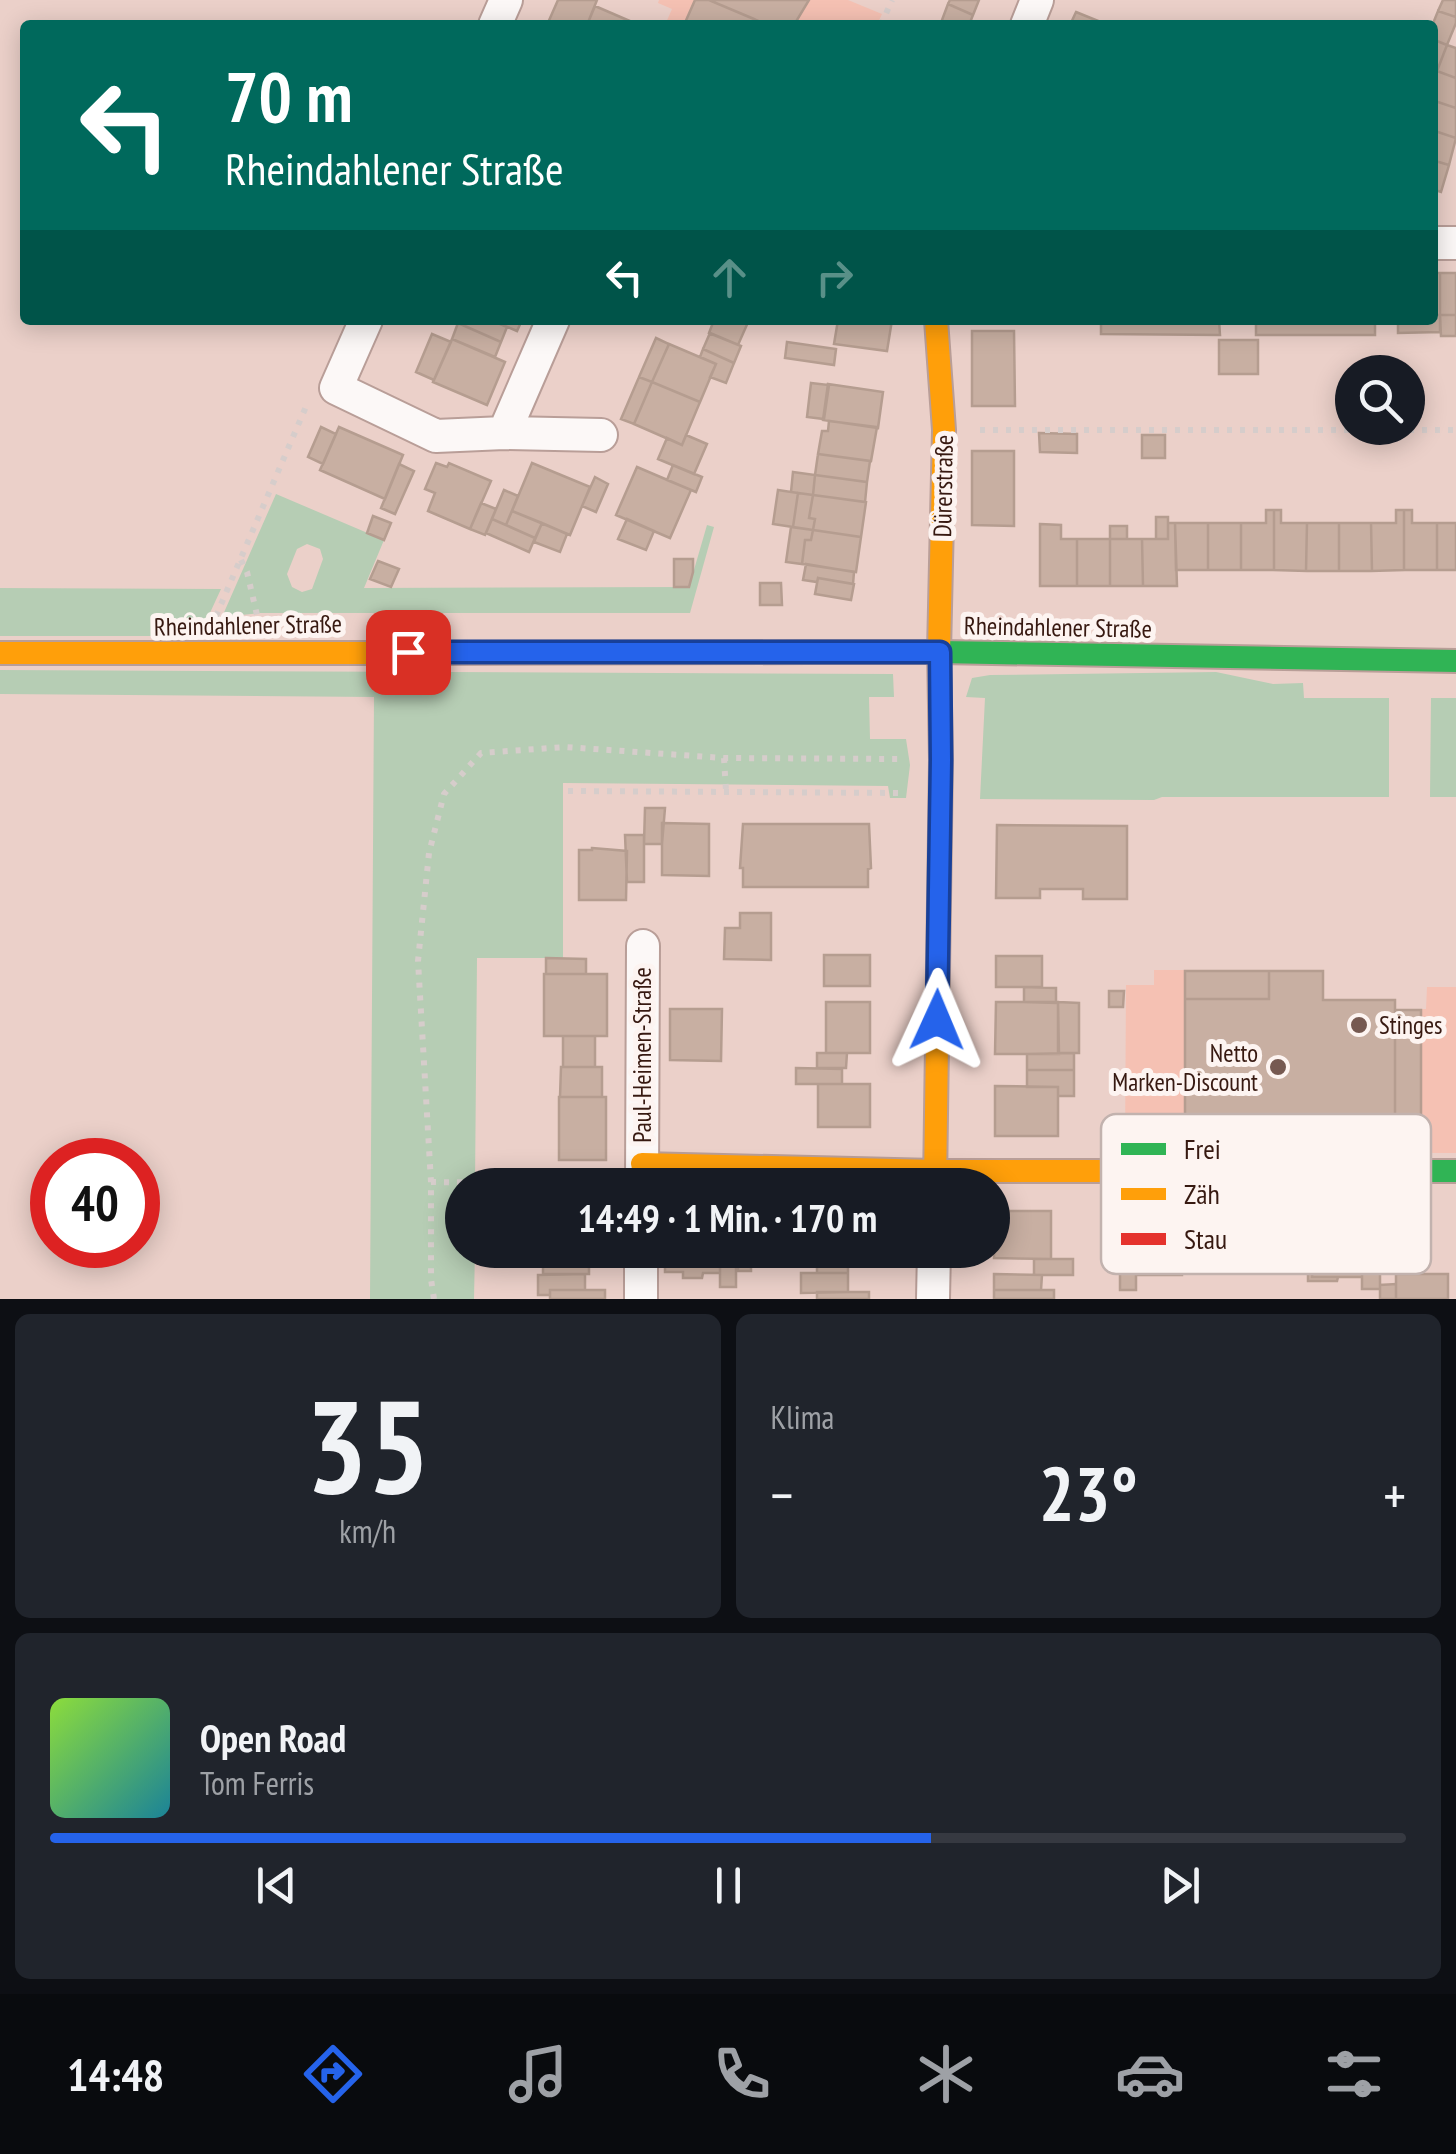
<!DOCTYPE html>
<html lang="de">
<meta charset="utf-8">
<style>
body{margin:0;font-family:"PT Sans Narrow",sans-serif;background:#20242c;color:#f1f3f6;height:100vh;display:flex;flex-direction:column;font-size:38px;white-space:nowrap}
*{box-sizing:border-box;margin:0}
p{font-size:32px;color:#9ea1a6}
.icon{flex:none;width:55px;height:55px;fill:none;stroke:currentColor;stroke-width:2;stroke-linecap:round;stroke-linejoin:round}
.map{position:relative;height:1299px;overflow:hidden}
.sheet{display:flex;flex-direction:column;gap:15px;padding:15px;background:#0d0f14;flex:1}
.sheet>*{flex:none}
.banner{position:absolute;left:20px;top:20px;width:1418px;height:305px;border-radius:10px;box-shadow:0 5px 25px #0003;background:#00695c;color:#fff;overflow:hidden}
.tools{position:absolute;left:1335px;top:355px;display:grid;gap:20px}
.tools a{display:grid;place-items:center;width:90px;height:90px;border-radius:50%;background:#171b24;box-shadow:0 5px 25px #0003;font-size:50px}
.speed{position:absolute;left:30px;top:1138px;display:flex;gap:20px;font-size:50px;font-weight:700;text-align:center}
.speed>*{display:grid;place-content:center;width:130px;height:130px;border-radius:50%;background:#171b24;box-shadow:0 5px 25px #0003;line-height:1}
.speed .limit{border:15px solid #d22;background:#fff;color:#111}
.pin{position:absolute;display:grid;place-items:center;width:85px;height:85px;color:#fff;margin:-42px;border-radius:20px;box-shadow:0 5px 15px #0006}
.me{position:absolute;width:110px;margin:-55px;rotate:1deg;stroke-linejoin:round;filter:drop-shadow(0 0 8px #0008)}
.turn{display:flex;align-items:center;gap:35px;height:210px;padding:0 40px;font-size:45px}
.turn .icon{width:130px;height:130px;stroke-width:2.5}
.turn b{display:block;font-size:70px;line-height:85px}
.lanes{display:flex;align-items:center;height:95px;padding:0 40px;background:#0003;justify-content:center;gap:50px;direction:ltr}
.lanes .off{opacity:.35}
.big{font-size:75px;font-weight:700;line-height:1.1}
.sheet .tile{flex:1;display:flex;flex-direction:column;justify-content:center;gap:15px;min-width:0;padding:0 35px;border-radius:15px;background:#20242c}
.sheet .dial{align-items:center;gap:0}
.dial b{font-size:130px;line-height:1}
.song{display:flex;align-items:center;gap:30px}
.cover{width:120px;height:120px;border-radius:15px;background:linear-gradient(135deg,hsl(90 70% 55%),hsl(190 70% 35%))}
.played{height:10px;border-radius:5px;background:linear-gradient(90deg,#2563eb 65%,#363941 65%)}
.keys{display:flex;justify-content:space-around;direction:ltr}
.heat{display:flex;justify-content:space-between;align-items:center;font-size:55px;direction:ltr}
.sheet .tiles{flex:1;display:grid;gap:15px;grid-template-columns:1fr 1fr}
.tile:last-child{grid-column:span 2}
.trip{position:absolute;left:445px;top:1168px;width:565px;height:100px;border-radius:50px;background:#171b24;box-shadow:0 5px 25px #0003;font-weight:700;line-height:100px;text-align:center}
.tabs{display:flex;height:160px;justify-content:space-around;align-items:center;background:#090b0e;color:#9ea1a6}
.tabs .icon{width:70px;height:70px}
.tabs .active{color:#2563eb}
.tabs b{font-size:45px;color:#f1f3f6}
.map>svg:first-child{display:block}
.built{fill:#f5c1b3}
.green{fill:#b6cdb4;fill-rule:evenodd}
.building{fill:#c8afa2;stroke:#b59d90;stroke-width:2.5}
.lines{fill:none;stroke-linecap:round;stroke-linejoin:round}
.street-casing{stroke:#b99e98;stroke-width:36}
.fast-casing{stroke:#b99e98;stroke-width:26}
.slow-casing{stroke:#b99e98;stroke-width:26}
.jam-casing{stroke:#b99e98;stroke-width:26}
.path{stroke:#d6cdcb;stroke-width:6;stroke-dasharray:5 8;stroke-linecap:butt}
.street{stroke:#fcf8f7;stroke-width:32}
.fast{stroke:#30b455;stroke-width:22}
.slow{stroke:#ff9f0a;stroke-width:22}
.jam{stroke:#e5322d;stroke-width:22}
.route-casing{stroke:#184099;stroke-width:25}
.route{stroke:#2563eb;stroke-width:18}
.poi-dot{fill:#765951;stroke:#fdf4f1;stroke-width:4}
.labels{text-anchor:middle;stroke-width:10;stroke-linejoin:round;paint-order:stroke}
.street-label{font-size:25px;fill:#371911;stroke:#fdf4f1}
.poi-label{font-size:25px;fill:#371911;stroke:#fdf4f1;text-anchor:start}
.key{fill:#fdf4f1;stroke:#c2b2ae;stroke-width:2.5}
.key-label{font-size:28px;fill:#371911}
</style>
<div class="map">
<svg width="1456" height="1299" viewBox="0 0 1456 1299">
<rect width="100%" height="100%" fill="#ebd0c9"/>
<path class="built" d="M 659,0 L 848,0 L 882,14 L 877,25 L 665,25 L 672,9 L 658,3 Z
M 1154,970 L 1324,970 L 1323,999 L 1395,999 L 1396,1010 L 1426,1009 L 1427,987 L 1456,987 L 1456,1153 L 1125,1152 L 1126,985 L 1154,985 Z"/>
<path class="green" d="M 276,494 L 384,540 L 364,588 L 689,587 L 707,525 L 714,527 L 690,613 L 260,613 L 222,617 ZM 307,544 L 320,549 L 323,559 L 312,589 L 302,592 L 292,587 L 287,574 L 297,549 Z
M 0,588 L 221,589 L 209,615 L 203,636 L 0,636 Z
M 0,670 L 893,674 L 894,697 L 869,697 L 870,739 L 906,739 L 910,765 L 906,798 L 890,798 L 888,786 L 563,783 L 563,958 L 477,958 L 475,1185 L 462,1185 L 462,1250 L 475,1250 L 474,1299 L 370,1299 L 374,697 L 0,694 Z
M 1216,672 L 1273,684 L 1303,683 L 1304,698 L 1389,698 L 1389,797 L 1162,797 L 1154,800 L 980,799 L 985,698 L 966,697 L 972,678 L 990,675 Z
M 1431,698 L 1456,698 L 1456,797 L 1430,797 Z"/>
<path class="building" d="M 558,0 L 597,0 L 587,25 L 547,25 Z
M 695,0 L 709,0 L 754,19 L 751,25 L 684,25 Z
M 709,0 L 809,0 L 794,25 L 768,25 Z
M 950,0 L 979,0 L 973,15 L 948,4 Z
M 1443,0 L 1456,0 L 1456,17 L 1438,11 Z
M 948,4 L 973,15 L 969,25 L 955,25 L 942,20 Z
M 595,6 L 639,25 L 587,25 Z
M 1438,11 L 1456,17 L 1456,23 L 1447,45 L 1432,39 L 1432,26 Z
M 1076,12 L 1108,25 L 1070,25 Z
M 1432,39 L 1447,45 L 1437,71 L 1432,70 Z
M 1447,45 L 1456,48 L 1456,78 L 1437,71 Z
M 1437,71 L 1456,78 L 1456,108 L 1432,100 L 1432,84 Z
M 1432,100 L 1456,108 L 1456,138 L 1432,130 Z
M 1432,130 L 1456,138 L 1449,165 L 1432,160 Z
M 1432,160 L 1449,165 L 1441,192 L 1432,189 Z
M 1432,273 L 1440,273 L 1440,315 L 1432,315 Z
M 1440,273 L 1456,273 L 1456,315 L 1440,315 Z
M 1432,315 L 1440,315 L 1440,332 L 1398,333 L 1398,320 L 1432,320 Z
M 1440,315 L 1456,315 L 1456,336 L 1441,336 Z
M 460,320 L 491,320 L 507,327 L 501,342 L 458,323 Z
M 491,320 L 522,320 L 517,331 Z
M 714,320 L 749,320 L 738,345 L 709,333 Z
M 838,320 L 892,320 L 887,351 L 834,344 Z
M 1101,320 L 1219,320 L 1220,335 L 1101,334 Z
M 1256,320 L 1375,320 L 1375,335 L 1256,335 Z
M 458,323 L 501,342 L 495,357 L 452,339 Z
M 972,331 L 1014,331 L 1015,406 L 972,406 Z
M 710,333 L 741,346 L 734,363 L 703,349 Z
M 432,334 L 451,342 L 434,380 L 416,372 Z
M 656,338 L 669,344 L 652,382 L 639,377 Z
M 452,339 L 505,362 L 487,405 L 433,382 Z
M 1219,340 L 1258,340 L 1258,374 L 1219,374 Z
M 787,342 L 836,349 L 834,365 L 785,358 Z
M 669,344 L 716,364 L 700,402 L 652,382 Z
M 703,349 L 734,363 L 726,383 L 710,377 L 716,364 L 700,357 Z
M 639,377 L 652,382 L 634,424 L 621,419 Z
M 652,382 L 700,402 L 682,445 L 634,424 Z
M 811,383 L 829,385 L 824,419 L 807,417 Z
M 828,384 L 883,392 L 878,428 L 823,420 Z
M 829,421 L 877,427 L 871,461 L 818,454 L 822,431 L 828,431 Z
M 321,427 L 336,434 L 323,464 L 308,457 Z
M 339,427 L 403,455 L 385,499 L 320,470 Z
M 1039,433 L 1077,434 L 1077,453 L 1040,452 Z
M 686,435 L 707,444 L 694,474 L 658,459 L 667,438 L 682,445 Z
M 1142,435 L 1165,435 L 1165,458 L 1142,458 Z
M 972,451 L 1014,451 L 1014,526 L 972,525 Z
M 818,454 L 870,461 L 867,482 L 815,475 Z
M 436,463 L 447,467 L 449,463 L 491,481 L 470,529 L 428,511 L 435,493 L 425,489 Z
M 532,463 L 590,487 L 570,535 L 512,511 Z
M 399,464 L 414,471 L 395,514 L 381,508 Z
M 673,465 L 702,477 L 696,492 L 667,480 Z
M 637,467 L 691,490 L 670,538 L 616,515 Z
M 793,472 L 815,475 L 813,495 L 791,492 Z
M 815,475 L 867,482 L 865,502 L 813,495 Z
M 595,477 L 608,484 L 596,512 L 582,506 Z
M 504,490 L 518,496 L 506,525 L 492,519 Z
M 778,490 L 798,493 L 793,527 L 773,524 Z
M 798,493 L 813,495 L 809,518 L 815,519 L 813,530 L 793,527 Z
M 813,495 L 866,502 L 861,537 L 813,530 L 815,519 L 809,518 Z
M 481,503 L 496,509 L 485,535 L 470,529 Z
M 1266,510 L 1274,510 L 1274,570 L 1241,570 L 1241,523 L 1266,523 Z
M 1274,510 L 1281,510 L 1281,523 L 1307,523 L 1306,571 L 1274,570 Z
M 1396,510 L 1404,510 L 1404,570 L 1372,571 L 1371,523 L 1396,523 Z
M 1404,510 L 1412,510 L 1412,523 L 1437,523 L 1437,570 L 1404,570 Z
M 512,511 L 542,523 L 535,538 L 506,525 Z
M 373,516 L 391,523 L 384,540 L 367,533 Z
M 1156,517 L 1168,517 L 1168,539 L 1156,539 Z
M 492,519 L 535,538 L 529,552 L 486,533 Z
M 627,519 L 654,531 L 646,550 L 618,539 Z
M 542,523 L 567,534 L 560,552 L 534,542 Z
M 1168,523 L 1175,523 L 1177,586 L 1143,586 L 1142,539 L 1168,539 Z
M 1175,523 L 1208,523 L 1208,570 L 1176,570 Z
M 1208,523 L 1241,523 L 1241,570 L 1208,570 Z
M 1307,523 L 1339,523 L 1339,571 L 1306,571 Z
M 1339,523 L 1371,523 L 1372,571 L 1339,571 Z
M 1437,523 L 1456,523 L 1456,570 L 1437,570 Z
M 1040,524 L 1061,525 L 1061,539 L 1077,539 L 1077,586 L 1040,586 Z
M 1110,526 L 1127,526 L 1127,539 L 1110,539 Z
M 791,527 L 813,530 L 811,540 L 805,540 L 802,564 L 786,562 Z
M 813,530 L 861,537 L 856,572 L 802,564 L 805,540 L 811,540 Z
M 1077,539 L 1110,539 L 1110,586 L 1077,586 Z
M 1110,539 L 1142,539 L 1143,586 L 1110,586 Z
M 674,559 L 693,559 L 693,572 L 689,587 L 674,587 Z
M 378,561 L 399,569 L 391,587 L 370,579 Z
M 806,564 L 854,572 L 853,584 L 818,578 L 817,582 L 803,580 Z
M 818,578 L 854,584 L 851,600 L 815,594 Z
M 760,583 L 781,583 L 782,605 L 760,605 Z
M 645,808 L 665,808 L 662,844 L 644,844 Z
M 662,823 L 709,824 L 709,876 L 662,875 Z
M 743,824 L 869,824 L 871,868 L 868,869 L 868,887 L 743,887 L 743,868 L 740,868 Z
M 997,825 L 1127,826 L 1127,899 L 1083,899 L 1083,889 L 1040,889 L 1040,898 L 996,898 Z
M 625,835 L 644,835 L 644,882 L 627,882 Z
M 592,848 L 627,851 L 626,900 L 579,900 L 579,850 L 592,850 Z
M 740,913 L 771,913 L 771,960 L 724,959 L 725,928 L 740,928 Z
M 824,955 L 870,955 L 870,986 L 824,986 Z
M 996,956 L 1042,956 L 1042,987 L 996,987 Z
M 546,958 L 586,959 L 586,974 L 546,974 Z
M 1185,971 L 1269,971 L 1269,999 L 1185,999 Z
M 1269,971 L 1323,971 L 1323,1000 L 1395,1000 L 1395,1132 L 1185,1131 L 1185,999 L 1269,999 Z
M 544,974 L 607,974 L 607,1036 L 544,1036 Z
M 1024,987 L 1056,988 L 1056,1003 L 1024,1002 Z
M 1109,991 L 1124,991 L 1123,1007 L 1109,1007 Z
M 826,1002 L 870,1002 L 870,1053 L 826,1053 Z
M 996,1002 L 1058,1002 L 1059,1054 L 995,1054 Z
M 1058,1002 L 1079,1003 L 1079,1053 L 1058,1053 Z
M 670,1009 L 722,1009 L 721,1061 L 670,1060 Z
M 1395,1010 L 1421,1010 L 1421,1131 L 1395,1132 Z
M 563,1036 L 595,1036 L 595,1067 L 563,1067 Z
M 817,1053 L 847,1053 L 846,1068 L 817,1068 Z
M 1074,1053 L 1074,1070 L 1027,1070 L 1027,1054 Z
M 561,1067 L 602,1067 L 602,1097 L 560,1097 Z
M 796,1068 L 842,1069 L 842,1084 L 796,1084 Z
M 1027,1070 L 1074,1070 L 1074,1096 L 1058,1096 L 1058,1087 L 1027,1087 Z
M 818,1084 L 870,1084 L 870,1127 L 818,1127 Z
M 995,1086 L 1058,1087 L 1058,1136 L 995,1136 Z
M 559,1097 L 606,1097 L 606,1160 L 559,1160 Z
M 995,1211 L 1051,1211 L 1051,1259 L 994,1258 Z
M 1136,1220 L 1183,1220 L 1182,1275 L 1136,1275 Z
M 1312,1221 L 1362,1221 L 1362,1277 L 1312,1277 Z
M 1362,1242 L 1380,1242 L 1380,1289 L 1362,1289 Z
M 1120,1243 L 1136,1244 L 1136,1290 L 1120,1290 Z
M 543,1250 L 589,1250 L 589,1274 L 543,1274 Z
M 665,1250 L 720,1250 L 720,1273 L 703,1273 L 702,1278 L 683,1278 L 683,1272 L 665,1272 Z
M 720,1250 L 736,1250 L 736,1287 L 720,1287 Z
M 817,1250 L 869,1250 L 869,1258 L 817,1257 Z
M 738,1251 L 751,1251 L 751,1271 L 738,1271 Z
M 817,1257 L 848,1258 L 848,1273 L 817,1273 Z
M 1308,1258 L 1313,1258 L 1312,1277 L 1338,1277 L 1337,1281 L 1308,1281 Z
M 1034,1259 L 1073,1259 L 1073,1275 L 1034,1275 Z
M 801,1273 L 848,1273 L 848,1292 L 801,1293 Z
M 585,1274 L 585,1290 L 550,1290 L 550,1295 L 538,1295 L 538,1275 Z
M 994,1274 L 1042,1275 L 1041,1290 L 994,1290 Z
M 1396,1274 L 1448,1274 L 1448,1299 L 1396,1299 Z
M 1396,1284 L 1396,1299 L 1380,1299 L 1380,1285 Z
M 550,1290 L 605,1290 L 605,1299 L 550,1299 Z
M 994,1290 L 1054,1290 L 1054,1299 L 994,1299 Z
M 817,1292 L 869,1292 L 869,1299 L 817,1299 Z"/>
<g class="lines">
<g class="street-casing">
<path id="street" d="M 495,25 L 506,0
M 1027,25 L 1037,0
M 1432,243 L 1456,243
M 366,320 L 336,388 L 436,436 L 504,433 L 601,435
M 504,433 L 553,320
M 642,1181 L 643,946
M 641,1299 L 641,1250
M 933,1299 L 934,1250"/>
</g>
<g class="fast-casing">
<path id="fast" d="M 808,652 L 939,652 L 1456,661
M 1196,1171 L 1456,1171"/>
</g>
<g class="slow-casing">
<path id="slow" d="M 0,653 L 445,653
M 642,1164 L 935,1171 L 1196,1171
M 935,1185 L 941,760 L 939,652 L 944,430 L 936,320"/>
</g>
<g class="jam-casing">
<path id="jam" d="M 445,653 L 808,652"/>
</g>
<path class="path" d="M 881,25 L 892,0
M 980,430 L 1456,430
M 241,560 L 247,572 L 257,615
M 216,616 L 308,402
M 724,758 L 726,791
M 568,791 L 904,793
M 431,1182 L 610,1184
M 434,1299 L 431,1279 L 431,1182 L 418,961 L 429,853 L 444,794 L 481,753 L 565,747 L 724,758 L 901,759"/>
<use href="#street" class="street"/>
<use href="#fast" class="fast"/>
<use href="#slow" class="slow"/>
<use href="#jam" class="jam"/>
</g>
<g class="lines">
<g class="route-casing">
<path id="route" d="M 408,652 L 940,652 L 941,760 L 937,1020"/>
</g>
<use href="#route" class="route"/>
</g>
<g class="poi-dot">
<circle cx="1359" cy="1025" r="10"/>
<circle cx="1278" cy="1067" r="10"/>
</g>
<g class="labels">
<g class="street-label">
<text transform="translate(943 486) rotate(-89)" y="9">Dürerstraße</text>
<text transform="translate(248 625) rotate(-1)" y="9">Rheindahlener Straße</text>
<text transform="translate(1058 627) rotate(1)" y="9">Rheindahlener Straße</text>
<text transform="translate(642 1055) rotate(-90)" y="9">Paul-Heimen-Straße</text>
</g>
<g class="poi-label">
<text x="1379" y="1034">Stinges</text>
<text x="1258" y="1062" text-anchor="end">Netto<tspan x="1258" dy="29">Marken-Discount</tspan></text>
</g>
</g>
<rect x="1101" y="1114" width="330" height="160" rx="15" class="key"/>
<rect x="1121" y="1143" width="45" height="12" fill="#30b455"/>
<rect x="1121" y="1188" width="45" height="12" fill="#ff9f0a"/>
<rect x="1121" y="1233" width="45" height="12" fill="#e5322d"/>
<g class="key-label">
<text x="1184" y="1159">Frei</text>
<text x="1184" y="1204">Zäh</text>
<text x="1184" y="1249">Stau</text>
</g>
</svg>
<div class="tools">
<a><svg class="icon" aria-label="search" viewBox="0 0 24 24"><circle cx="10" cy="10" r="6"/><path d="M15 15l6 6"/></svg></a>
</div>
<div class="speed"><div class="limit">40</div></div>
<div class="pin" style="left:408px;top:652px;background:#d93025"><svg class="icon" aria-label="arrive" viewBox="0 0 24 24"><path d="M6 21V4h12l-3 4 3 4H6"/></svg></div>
<svg class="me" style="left:937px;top:1020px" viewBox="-20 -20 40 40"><path d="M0-17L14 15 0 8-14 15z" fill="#2563eb" stroke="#fff" stroke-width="4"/></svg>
<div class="trip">14:49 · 1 Min. · 170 m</div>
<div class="banner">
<div class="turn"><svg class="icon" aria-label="left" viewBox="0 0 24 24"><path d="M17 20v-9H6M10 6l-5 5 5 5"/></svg><div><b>70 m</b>Rheindahlener Straße</div></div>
<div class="lanes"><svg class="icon" aria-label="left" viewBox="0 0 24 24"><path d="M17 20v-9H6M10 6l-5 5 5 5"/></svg><svg class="icon off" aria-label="ahead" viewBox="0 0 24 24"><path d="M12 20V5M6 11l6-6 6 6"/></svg><svg class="icon off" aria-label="right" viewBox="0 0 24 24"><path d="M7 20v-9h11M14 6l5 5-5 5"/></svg></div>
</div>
</div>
<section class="sheet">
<div class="tiles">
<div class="tile dial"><b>35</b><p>km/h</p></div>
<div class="tile"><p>Klima</p>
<div class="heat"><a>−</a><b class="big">23°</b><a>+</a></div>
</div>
<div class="tile">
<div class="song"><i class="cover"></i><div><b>Open Road</b><p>Tom Ferris</p></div></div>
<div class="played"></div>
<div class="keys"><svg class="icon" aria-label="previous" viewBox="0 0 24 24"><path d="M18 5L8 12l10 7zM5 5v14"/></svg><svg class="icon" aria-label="pause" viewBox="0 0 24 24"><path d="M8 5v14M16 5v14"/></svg><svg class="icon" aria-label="next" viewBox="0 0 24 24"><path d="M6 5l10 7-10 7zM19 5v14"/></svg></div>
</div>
</div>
</section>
<nav class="tabs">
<b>14:48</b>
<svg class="icon active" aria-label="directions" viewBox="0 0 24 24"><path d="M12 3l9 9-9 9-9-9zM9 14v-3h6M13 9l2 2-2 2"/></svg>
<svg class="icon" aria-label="music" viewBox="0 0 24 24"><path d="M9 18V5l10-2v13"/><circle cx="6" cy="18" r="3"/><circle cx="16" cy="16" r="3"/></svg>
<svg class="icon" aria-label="phone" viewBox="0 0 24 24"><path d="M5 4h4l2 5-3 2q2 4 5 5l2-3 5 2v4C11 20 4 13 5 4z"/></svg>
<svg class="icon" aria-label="climate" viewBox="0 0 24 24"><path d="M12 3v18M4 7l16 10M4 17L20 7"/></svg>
<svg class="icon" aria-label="car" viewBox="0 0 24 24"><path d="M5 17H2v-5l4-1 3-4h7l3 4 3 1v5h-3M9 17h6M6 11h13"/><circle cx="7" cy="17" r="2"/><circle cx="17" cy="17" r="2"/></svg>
<svg class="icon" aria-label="filters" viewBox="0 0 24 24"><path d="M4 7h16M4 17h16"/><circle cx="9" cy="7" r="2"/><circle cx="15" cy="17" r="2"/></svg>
</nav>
